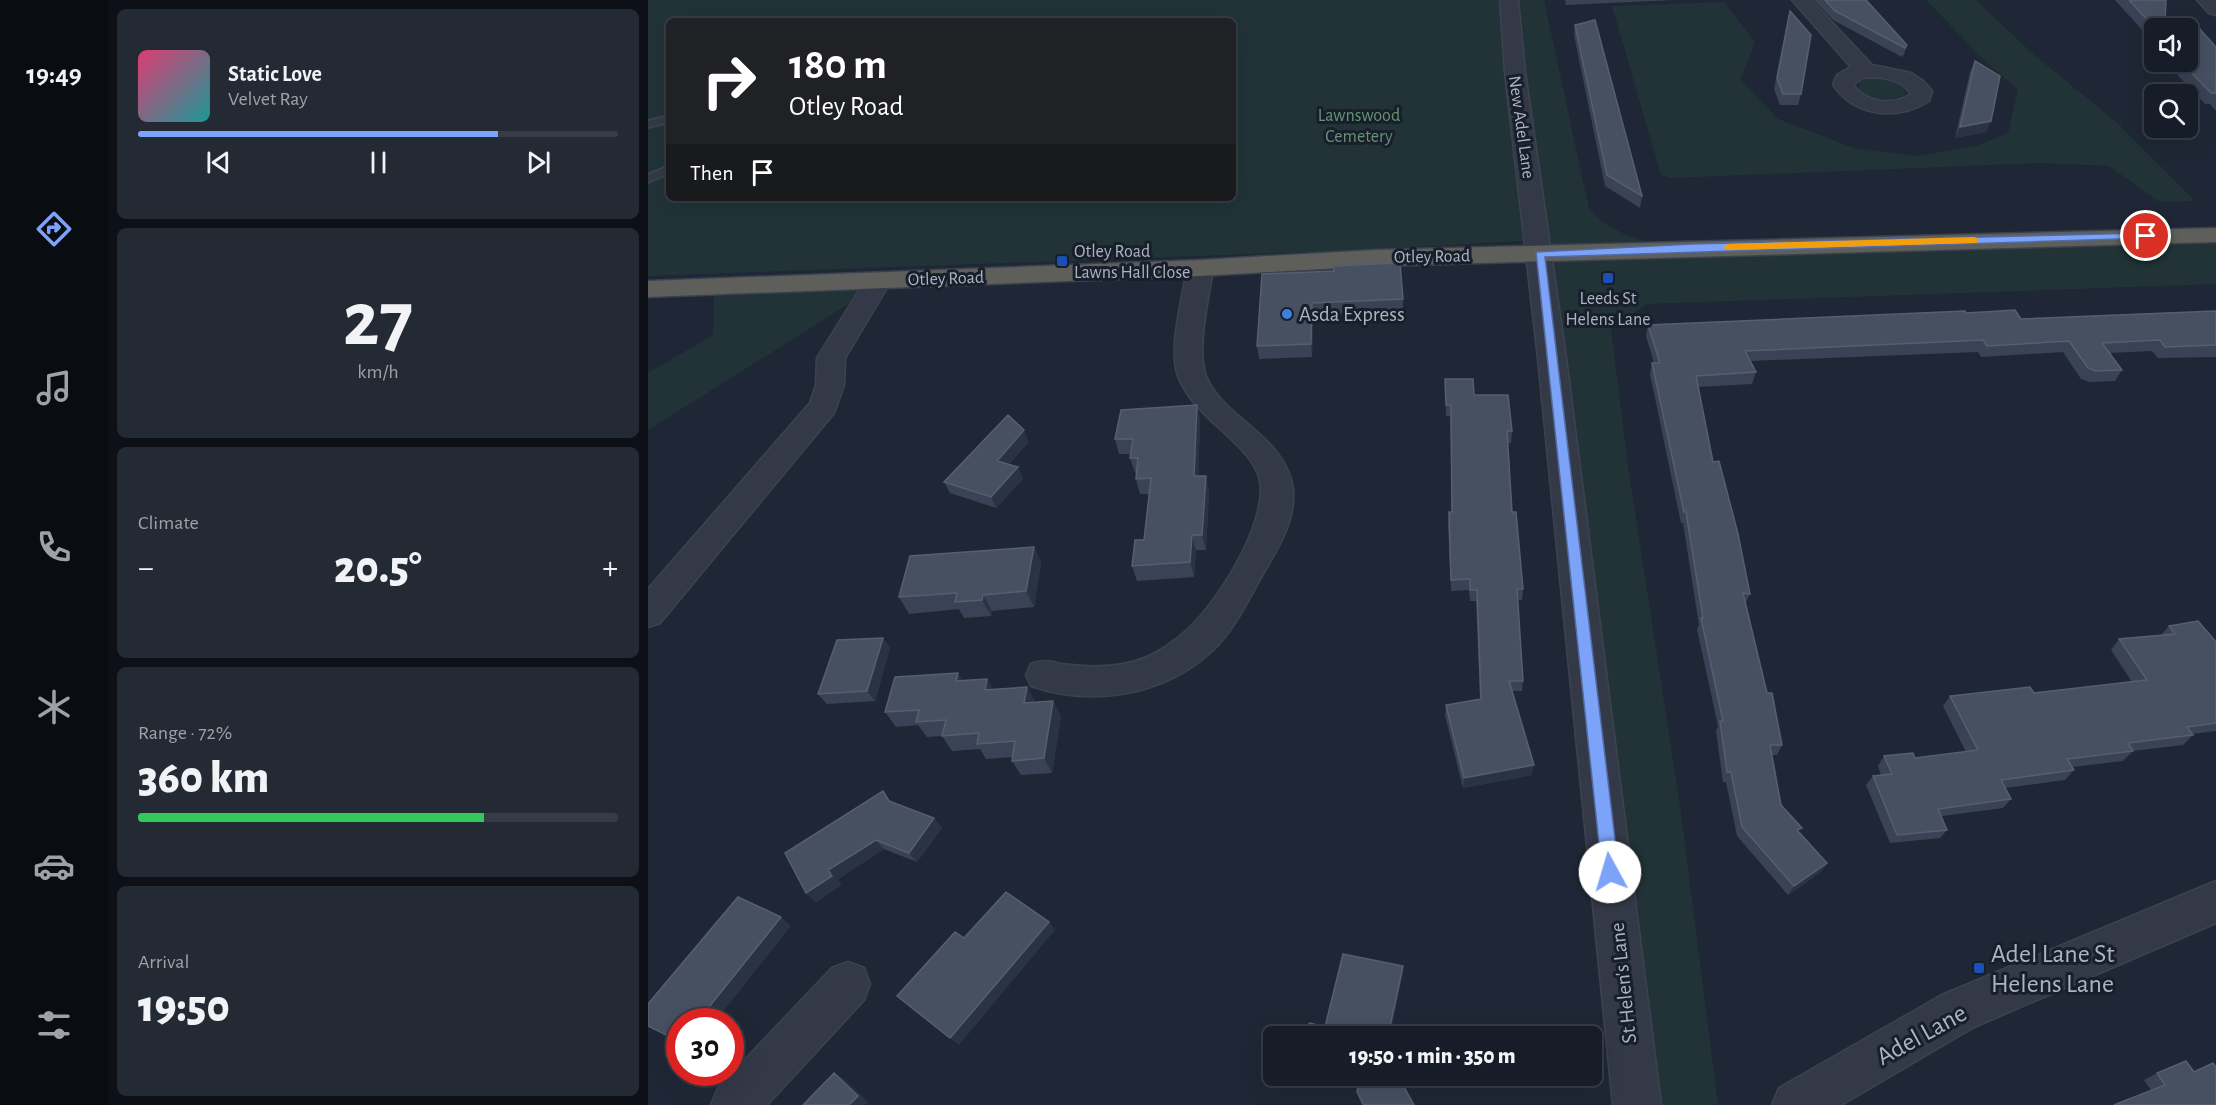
<!DOCTYPE html>
<meta charset="utf-8">
<style>
body{margin:0;font-family:"Alegreya Sans",sans-serif;background:#242a34;color:#f1f3f6;height:100vh;display:flex;flex-direction:column;font-size:22px;white-space:nowrap}
*{box-sizing:border-box;margin:0}
p{font-size:20px;color:#9ea2a8}
.icon{flex:none;width:33px;height:33px;fill:none;stroke:currentColor;stroke-width:2;stroke-linecap:round;stroke-linejoin:round}
.map{position:relative;flex:1;overflow:hidden}
.sheet{display:flex;flex-direction:column;gap:9px;padding:9px;background:#0d1016;width:540px}
.sheet>*{flex:none}
.top-card{position:absolute;left:18px;top:18px;width:570px;height:183px;border-radius:9px;box-shadow:0 6px 24px #0002,0 0 0 2px #363b45;background:#202124;color:#fff;overflow:hidden}
.buttons{position:absolute;left:1496px;top:18px;display:grid;gap:12px}
.buttons a{display:grid;place-items:center;width:54px;height:54px;border-radius:9px;background:#171d28;box-shadow:0 6px 24px #0002,0 0 0 2px #363b45;font-size:30px}
.speed{position:absolute;left:18px;top:1008px;display:flex;gap:12px;font-size:30px;font-weight:700;text-align:center}
.speed>*{display:grid;place-content:center;width:78px;height:78px;border-radius:50%;background:#171d28;box-shadow:0 6px 24px #0002,0 0 0 2px #363b45;line-height:1}
.speed .limit{border:9px solid #d22;background:#fff;color:#111}
.pin{position:absolute;display:grid;place-items:center;width:51px;height:51px;color:#fff;margin:-26px;border:3px solid #fff;border-radius:50%;box-shadow:0 2px 6px #0007}
.me{position:absolute;width:66px;margin:-33px;rotate:354deg;stroke-linejoin:round;filter:drop-shadow(0 0 4px #0008)}
.turn{display:flex;align-items:center;gap:21px;height:126px;padding:0 24px;font-size:27px}
.turn .icon{width:78px;height:78px;stroke-width:2.5}
.turn b{display:block;font-size:42px;line-height:51px}
.then{display:flex;align-items:center;height:57px;padding:0 24px;background:#0003;gap:12px;font-size:22px}
.big{font-size:45px;font-weight:800;line-height:1.1}
.sheet .tile{flex:1;display:flex;flex-direction:column;justify-content:center;gap:9px;min-width:0;padding:0 21px;border-radius:9px;background:#242a34}
.sheet .dial{align-items:center;gap:0}
.dial b{font-size:78px;line-height:1}
.song{display:flex;align-items:center;gap:18px}
.cover{width:72px;height:72px;border-radius:9px;background:linear-gradient(135deg,hsl(340 70% 55%),hsl(180 70% 35%))}
.played{height:6px;border-radius:3px;background:linear-gradient(90deg,#7da3f8 75%,#363b45 75%)}
.keys{display:flex;justify-content:space-around;direction:ltr}
.heat{display:flex;justify-content:space-between;align-items:center;font-size:33px;direction:ltr}
.charge{height:9px;border-radius:4px;background:linear-gradient(90deg,#34c759 72%,#363b45 0)}
.trip{position:absolute;left:615px;top:1026px;width:339px;height:60px;border-radius:9px;background:#171d28;box-shadow:0 6px 24px #0002,0 0 0 2px #363b45;font-weight:800;line-height:60px;text-align:center}
main{display:flex;flex:1;min-height:0}
.tab-bar{display:flex;flex-direction:column;width:108px;justify-content:space-around;align-items:center;background:#090c10;color:#9ea2a8}
.tab-bar .icon{width:42px;height:42px}
.tab-bar .active{color:#7da3f8}
.tab-bar b{font-size:27px;color:#f1f3f6}
.map>svg:first-child{display:block}
.green{fill:#213337;fill-rule:evenodd}
.lines{fill:none;stroke-linecap:round;stroke-linejoin:round}
.service-casing{stroke:#3c4250;stroke-width:4}
.minor-casing{stroke:#3c4250;stroke-width:3}
.trunk-casing{stroke:#3a414e;stroke-width:3}
.service{fill:#333947;fill-rule:evenodd}
.minor{fill:#333947;fill-rule:evenodd}
.trunk{fill:#5e5e5b;fill-rule:evenodd}
.wall{fill:#3a4355}
.shaded-wall{fill:#2a3344}
.building{fill:#465061;stroke:#565f71;stroke-width:1.5}
.route{fill:#7da3f8;stroke:#516aa1;stroke-width:1.5}
.slow{fill:#f59e0b}
.transit-dot{fill:#1a4fb4;stroke:#181f2b;stroke-width:2}
.shop-dot{fill:#3f7fe0;stroke:#181f2b;stroke-width:2}
.labels{text-anchor:middle;stroke-width:6;stroke-linejoin:round;paint-order:stroke}
.far-park-label{font-size:18px;fill:#649473;stroke:#181f2b}
.far-street-label{font-size:18px;fill:#acb4c4;stroke:#181f2b}
.far-poi-label{font-size:18px;fill:#acb4c4;stroke:#181f2b;text-anchor:start}
.poi-label{font-size:21px;fill:#acb4c4;stroke:#181f2b;text-anchor:start}
.street-label{font-size:21px;fill:#acb4c4;stroke:#181f2b}
.near-poi-label{font-size:26px;fill:#acb4c4;stroke:#181f2b;text-anchor:start}
.near-street-label{font-size:26px;fill:#acb4c4;stroke:#181f2b}
</style>
<main>
<nav class="tab-bar">
<b>19:49</b>
<svg class="icon active" aria-label="directions" viewBox="0 0 24 24"><path d="M12 3l9 9-9 9-9-9zM9 14v-3h6M13 9l2 2-2 2"/></svg>
<svg class="icon" aria-label="music" viewBox="0 0 24 24"><path d="M9 18V5l10-2v13"/><circle cx="6" cy="18" r="3"/><circle cx="16" cy="16" r="3"/></svg>
<svg class="icon" aria-label="phone" viewBox="0 0 24 24"><path d="M5 4h4l2 5-3 2q2 4 5 5l2-3 5 2v4C11 20 4 13 5 4z"/></svg>
<svg class="icon" aria-label="climate" viewBox="0 0 24 24"><path d="M12 3v18M4 7l16 10M4 17L20 7"/></svg>
<svg class="icon" aria-label="car" viewBox="0 0 24 24"><path d="M5 17H2v-5l4-1 3-4h7l3 4 3 1v5h-3M9 17h6M6 11h13"/><circle cx="7" cy="17" r="2"/><circle cx="17" cy="17" r="2"/></svg>
<svg class="icon" aria-label="filters" viewBox="0 0 24 24"><path d="M4 7h16M4 17h16"/><circle cx="9" cy="7" r="2"/><circle cx="15" cy="17" r="2"/></svg>
</nav>
<section class="sheet">
<div class="tile">
<div class="song"><i class="cover"></i><div><b>Static Love</b><p>Velvet Ray</p></div></div>
<div class="played"></div>
<div class="keys"><svg class="icon" aria-label="previous" viewBox="0 0 24 24"><path d="M18 5L8 12l10 7zM5 5v14"/></svg><svg class="icon" aria-label="pause" viewBox="0 0 24 24"><path d="M8 5v14M16 5v14"/></svg><svg class="icon" aria-label="next" viewBox="0 0 24 24"><path d="M6 5l10 7-10 7zM19 5v14"/></svg></div>
</div>
<div class="tile dial"><b>27</b><p>km/h</p></div>
<div class="tile"><p>Climate</p>
<div class="heat"><a>−</a><b class="big">20.5°</b><a>+</a></div>
</div>
<div class="tile"><p>Range · 72%</p><b class="big">360 km</b><div class="charge"></div></div>
<div class="tile"><p>Arrival</p><b class="big">19:50</b></div>
</section>
<div class="map">
<svg width="1568" height="1105" viewBox="0 0 1568 1105">
<rect width="100%" height="100%" fill="#1f2736"/>
<path class="green" d="M 0,0 L 896,0 L 941,209 C 960,232 989,238 1017,249 L 1568,235 L 1568,284 L 999,304 L 963,329 L 981,473 L 1032,806 L 1070,1105 L 989,1105 L 890,240 L 716,250 L 0,276 ZM 21,21 L 585,21 L 585,198 L 21,198 Z
M 1278,0 L 1328,0 L 1385,54 L 1467,121 L 1547,201 L 1512,202 L 1461,166 L 1393,163 L 1024,178 L 1013,175 L 964,6 L 1076,2 L 1107,42 L 1092,80 L 1130,119 L 1206,148 L 1270,156 L 1328,146 L 1360,133 L 1370,90 L 1334,58 Z
M 1231,76 L 1246,80 L 1256,86 L 1257,94 C 1244,103 1220,100 1210,87 L 1212,80 Z
M 223,290 L 0,430 L 0,373 L 65,335 L 66,294 Z"/>
<g class="lines">
<g class="service-casing">
<path id="service" d="M 21,116 L 21,122 L 0,127 L 0,121 Z
M 21,166 L 21,173 L 0,182 L 0,175 Z"/>
</g>
<g class="minor-casing">
<path id="minor" d="M 852,0 L 870,0 L 877,72 L 918,358 L 1013,1105 L 965,1105 L 890,358 L 857,72 Z
M 1144,0 L 1163,0 L 1224,65 L 1263,73 L 1275,81 L 1284,91 L 1281,101 C 1249,121 1207,117 1185,85 L 1189,75 L 1203,67 ZM 1226,77 C 1240,78 1256,82 1263,94 C 1244,106 1219,103 1205,85 L 1214,78 Z
M 1549,0 L 1568,0 L 1568,15 L 1561,13 Z
M 552,260 L 561,263 L 565,268 C 561,297 548,349 558,376 C 575,419 639,436 645,490 C 648,520 629,550 615,574 C 600,600 587,629 565,650 C 516,696 445,707 383,686 L 378,675 L 383,664 C 402,658 405,664 423,665 C 448,668 475,667 499,657 C 514,650 528,640 540,629 C 570,602 626,514 610,474 C 597,440 545,417 530,376 C 520,348 535,297 539,268 L 543,263 Z
M 230,273 L 239,275 L 243,281 L 197,358 L 196,385 L 186,413 L 12,623 L 0,627 L 0,589 L 162,403 L 168,385 L 169,358 L 221,275 Z
M 1568,881 L 1568,923 L 1326,1027 L 1193,1105 L 1124,1105 L 1131,1088 L 1294,995 Z
M 200,962 L 216,968 L 222,984 L 216,1000 L 119,1105 L 63,1105 L 70,1088 L 184,968 Z"/>
</g>
<g class="trunk-casing">
<path id="trunk" d="M 1568,228 L 1568,242 L 726,266 L 552,276 L 0,297 L 0,281 L 552,260 L 726,250 Z"/>
</g>
<use href="#service" class="service"/>
<use href="#minor" class="minor"/>
<use href="#trunk" class="trunk"/>
</g>
<path class="wall" d="M 917,0 L 1026,0 L 918,5 Z
M 1166,0 L 1218,0 L 1259,45 L 1256,54 L 1254,57 L 1185,20 Z
M 1467,0 L 1518,0 L 1517,23 L 1550,27 L 1568,47 L 1568,111 L 1562,104 L 1557,104 L 1517,62 L 1539,62 L 1539,28 L 1506,28 L 1506,50 L 1501,45 L 1503,40 Z
M 1142,11 L 1153,94 L 1150,105 L 1132,105 L 1126,89 Z
M 927,25 L 994,196 L 992,208 L 957,186 L 926,35 Z
M 1327,61 L 1343,121 L 1338,132 L 1307,138 L 1322,72 Z
M 686,271 L 755,299 L 755,311 L 665,315 L 664,357 L 611,359 L 609,346 Z
M 1568,311 L 1568,357 L 1510,358 L 1504,351 L 1462,353 L 1474,370 L 1467,381 L 1441,382 L 1433,379 L 1415,352 L 1333,357 L 1330,352 L 1102,361 L 1108,372 L 1104,384 L 1050,387 L 1065,462 L 1102,594 L 1097,604 L 1119,693 L 1134,745 L 1129,755 L 1124,755 L 1133,805 L 1151,832 L 1179,863 L 1173,872 L 1140,895 L 1089,836 L 1078,782 L 1075,782 L 1068,731 L 1070,726 L 1049,629 L 1051,625 L 1035,523 L 1033,523 L 1002,374 L 1004,363 L 1006,363 L 998,336 L 1000,325 L 1318,313 L 1373,319 Z
M 797,379 L 826,395 L 864,431 L 863,443 L 860,443 L 864,512 L 875,589 L 874,600 L 870,600 L 875,681 L 874,691 L 864,691 L 884,775 L 815,788 L 797,715 L 798,705 L 832,699 L 828,601 L 822,601 L 821,590 L 803,591 L 800,524 L 801,512 L 804,512 L 802,416 L 798,416 Z
M 549,405 L 552,420 L 550,476 L 561,491 L 558,550 L 548,550 L 546,577 L 489,581 L 484,566 L 496,540 L 501,494 L 492,494 L 488,479 L 488,473 L 487,473 L 482,458 L 483,454 L 471,454 L 467,439 Z
M 381,442 L 361,464 L 370,467 L 375,479 L 348,508 L 302,493 L 296,482 Z
M 386,547 L 393,563 L 386,607 L 344,611 L 343,616 L 316,618 L 311,609 L 261,614 L 251,597 Z
M 1521,626 L 1568,642 L 1568,731 L 1544,734 L 1545,735 L 1535,745 L 1485,751 L 1475,761 L 1424,767 L 1426,770 L 1417,780 L 1357,788 L 1363,799 L 1355,808 L 1294,816 L 1299,830 L 1292,838 L 1242,843 L 1218,785 L 1225,776 L 1233,775 L 1230,766 L 1236,756 L 1267,758 L 1318,752 L 1295,706 L 1302,696 L 1386,693 L 1484,682 L 1463,650 L 1471,639 L 1513,635 Z
M 235,638 L 242,648 L 227,701 L 179,704 L 170,694 Z
M 315,681 L 345,689 L 379,687 L 387,702 L 405,701 L 413,716 L 404,773 L 373,775 L 364,761 L 365,757 L 338,759 L 332,749 L 304,751 L 294,736 L 279,737 L 270,725 L 248,727 L 237,712 Z
M 244,802 L 286,818 L 294,828 L 269,862 L 236,849 L 190,879 L 193,885 L 168,902 L 158,893 Z
M 1546,1072 L 1503,1090 L 1496,1080 L 1509,1073 Z
M 700,1076 L 750,1076 L 766,1105 L 714,1105 L 711,1098 L 709,1092 L 712,1078 Z"/>
<path class="shaded-wall" d="M 1343,121 L 1338,132 L 1307,138 L 1312,127 Z
M 664,303 L 665,315 L 664,357 L 663,344 Z
M 549,405 L 552,420 L 550,492 L 546,476 Z
M 376,430 L 381,442 L 354,472 L 349,461 Z
M 370,467 L 375,479 L 348,508 L 343,497 Z
M 558,476 L 561,491 L 558,550 L 554,535 Z
M 544,535 L 548,550 L 546,577 L 542,562 Z
M 386,547 L 393,563 L 386,607 L 378,591 Z
M 335,595 L 344,611 L 343,616 L 334,600 Z
M 235,638 L 242,648 L 227,701 L 219,691 Z
M 310,673 L 320,688 L 308,681 Z
M 339,679 L 348,694 L 337,690 Z
M 379,687 L 387,702 L 376,703 Z
M 405,701 L 413,716 L 404,773 L 396,758 Z
M 886,765 L 884,775 L 815,788 L 816,778 Z
M 286,818 L 294,828 L 269,862 L 261,853 Z
M 228,840 L 236,849 L 190,879 L 193,885 L 168,902 L 158,893 L 180,870 Z
M 1179,863 L 1173,872 L 1140,895 L 1146,886 Z
M 133,917 L 143,926 L 67,1022 L 49,1022 Z
M 401,922 L 407,930 L 311,1045 L 302,1038 Z
M 755,966 L 755,974 L 742,1036 L 740,1036 Z
M 186,1073 L 196,1079 L 220,1102 L 217,1105 L 201,1105 Z"/>
<path class="building" d="M 1177,0 L 1218,0 L 1259,45 L 1257,48 L 1187,11 Z
M 1481,0 L 1518,0 L 1517,23 L 1550,27 L 1568,47 L 1568,93 L 1563,93 L 1533,62 L 1539,62 L 1539,28 L 1507,28 Z
M 1142,11 L 1163,35 L 1153,94 L 1135,94 L 1129,78 Z
M 947,20 L 994,196 L 959,175 L 927,25 Z
M 1327,61 L 1352,76 L 1343,121 L 1312,127 Z
M 752,263 L 755,299 L 664,303 L 663,344 L 609,346 L 614,274 L 686,271 L 685,266 Z
M 1367,310 L 1373,319 L 1568,311 L 1568,345 L 1517,347 L 1512,340 L 1454,343 L 1474,370 L 1448,371 L 1440,368 L 1421,341 L 1339,346 L 1335,340 L 1097,351 L 1108,372 L 1048,376 L 1065,462 L 1071,461 L 1090,534 L 1102,594 L 1095,593 L 1119,693 L 1124,693 L 1134,745 L 1122,745 L 1133,805 L 1154,828 L 1149,830 L 1179,863 L 1146,886 L 1094,827 L 1083,772 L 1079,772 L 1072,721 L 1075,721 L 1053,618 L 1055,618 L 1038,512 L 1036,512 L 1004,363 L 1012,363 L 1000,325 L 1317,311 L 1318,313 Z
M 797,379 L 825,379 L 826,395 L 860,395 L 864,431 L 859,431 L 864,512 L 868,512 L 875,589 L 869,589 L 875,681 L 861,681 L 886,765 L 816,778 L 798,705 L 833,699 L 829,590 L 822,590 L 822,579 L 803,580 L 801,512 L 804,512 L 803,405 L 798,405 Z
M 549,405 L 546,476 L 558,476 L 554,535 L 544,535 L 542,562 L 484,566 L 487,540 L 496,540 L 503,478 L 488,479 L 490,458 L 482,458 L 485,439 L 467,439 L 473,410 Z
M 360,415 L 376,430 L 349,461 L 370,467 L 343,497 L 296,482 Z
M 386,547 L 378,591 L 335,595 L 334,600 L 307,602 L 309,593 L 251,597 L 262,556 Z
M 1550,621 L 1568,642 L 1568,723 L 1539,727 L 1545,735 L 1480,743 L 1485,751 L 1419,759 L 1426,770 L 1353,780 L 1363,799 L 1290,809 L 1299,830 L 1249,835 L 1225,776 L 1244,774 L 1236,756 L 1265,753 L 1267,758 L 1330,750 L 1302,696 L 1382,687 L 1386,693 L 1499,680 L 1471,639 L 1527,634 L 1521,626 Z
M 235,638 L 219,691 L 170,694 L 189,640 Z
M 310,673 L 308,681 L 339,679 L 337,690 L 379,687 L 376,703 L 405,701 L 396,758 L 364,761 L 367,741 L 329,744 L 331,733 L 294,736 L 298,720 L 268,722 L 271,710 L 237,712 L 247,677 Z
M 235,791 L 241,801 L 286,818 L 261,853 L 228,840 L 180,870 L 184,876 L 158,893 L 137,853 Z
M 358,892 L 401,922 L 302,1038 L 249,996 L 307,932 L 316,938 Z
M 90,897 L 133,917 L 49,1022 L 32,1022 L 32,1042 L 0,1026 L 0,1004 Z
M 695,954 L 755,966 L 740,1036 L 651,1036 L 653,1030 L 662,1023 L 677,1027 Z
M 1538,1061 L 1546,1072 L 1565,1063 L 1568,1067 L 1568,1105 L 1466,1105 L 1517,1085 L 1509,1073 Z
M 186,1073 L 210,1096 L 201,1105 L 155,1105 Z
M 713,1076 L 750,1076 L 766,1105 L 716,1105 L 709,1092 Z"/>
<path class="route" d="M 1498,233 L 1502,234 L 1502,238 L 897,257 L 971,872 L 968,877 L 962,880 L 956,877 L 954,872 L 888,252 L 1044,244 Z"/>
<path class="slow" d="M 1326,237 L 1329,238 L 1329,243 L 1080,250 L 1075,247 L 1080,244 Z"/>
<g class="transit-dot">
<rect x="408" y="255" width="12" height="12" rx="3"/>
<rect x="954" y="272" width="12" height="12" rx="3"/>
<rect x="1325" y="962" width="12" height="12" rx="3"/>
</g>
<circle class="shop-dot" cx="639" cy="314" r="6"/>
<g class="labels">
<g class="far-park-label">
<text x="711" y="121">Lawnswood<tspan x="711" dy="21">Cemetery</tspan></text>
</g>
<g class="far-street-label">
<text transform="translate(874 127) rotate(82)" y="6">New Adel Lane</text>
<text transform="translate(784 256) rotate(-1)" y="6">Otley Road</text>
<text transform="translate(298 278) rotate(-2)" y="6">Otley Road</text>
</g>
<g class="far-poi-label">
<text x="426" y="257">Otley Road<tspan x="426" dy="21">Lawns Hall Close</tspan></text>
<text x="960" y="304" text-anchor="middle">Leeds St<tspan x="960" dy="21">Helens Lane</tspan></text>
</g>
<g class="poi-label">
<text x="651" y="321">Asda Express</text>
</g>
<g class="street-label">
<text transform="translate(975 983) rotate(-96)" y="7">St Helen's Lane</text>
</g>
<g class="near-poi-label">
<text x="1343" y="962">Adel Lane St<tspan x="1343" dy="30">Helens Lane</tspan></text>
</g>
<g class="near-street-label">
<text transform="translate(1273 1034) rotate(-29)" y="9">Adel Lane</text>
</g>
</g>
</svg>
<div class="buttons">
<a><svg class="icon" aria-label="sound" viewBox="0 0 24 24"><path d="M4 9h4l5-4v14l-5-4H4zM17 9q2 3 0 6"/></svg></a>
<a><svg class="icon" aria-label="search" viewBox="0 0 24 24"><circle cx="10" cy="10" r="6"/><path d="M15 15l6 6"/></svg></a>
</div>
<div class="speed"><div class="limit">30</div></div>
<div class="pin" style="left:1498px;top:236px;background:#d93025"><svg class="icon" aria-label="arrive" viewBox="0 0 24 24"><path d="M6 21V4h12l-3 4 3 4H6"/></svg></div>
<svg class="me" style="left:962px;top:872px" viewBox="-20 -20 40 40"><circle r="19" fill="#fff"/><path d="M0-13L10 11 0 6-10 11z" fill="#7da3f8"/></svg>
<div class="trip">19:50 · 1 min · 350 m</div>
<div class="top-card">
<div class="turn"><svg class="icon" aria-label="right" viewBox="0 0 24 24"><path d="M7 20v-9h11M14 6l5 5-5 5"/></svg><div><b>180 m</b>Otley Road</div></div>
<div class="then">Then<svg class="icon" aria-label="arrive" viewBox="0 0 24 24"><path d="M6 21V4h12l-3 4 3 4H6"/></svg></div>
</div>
</div>
</main>
